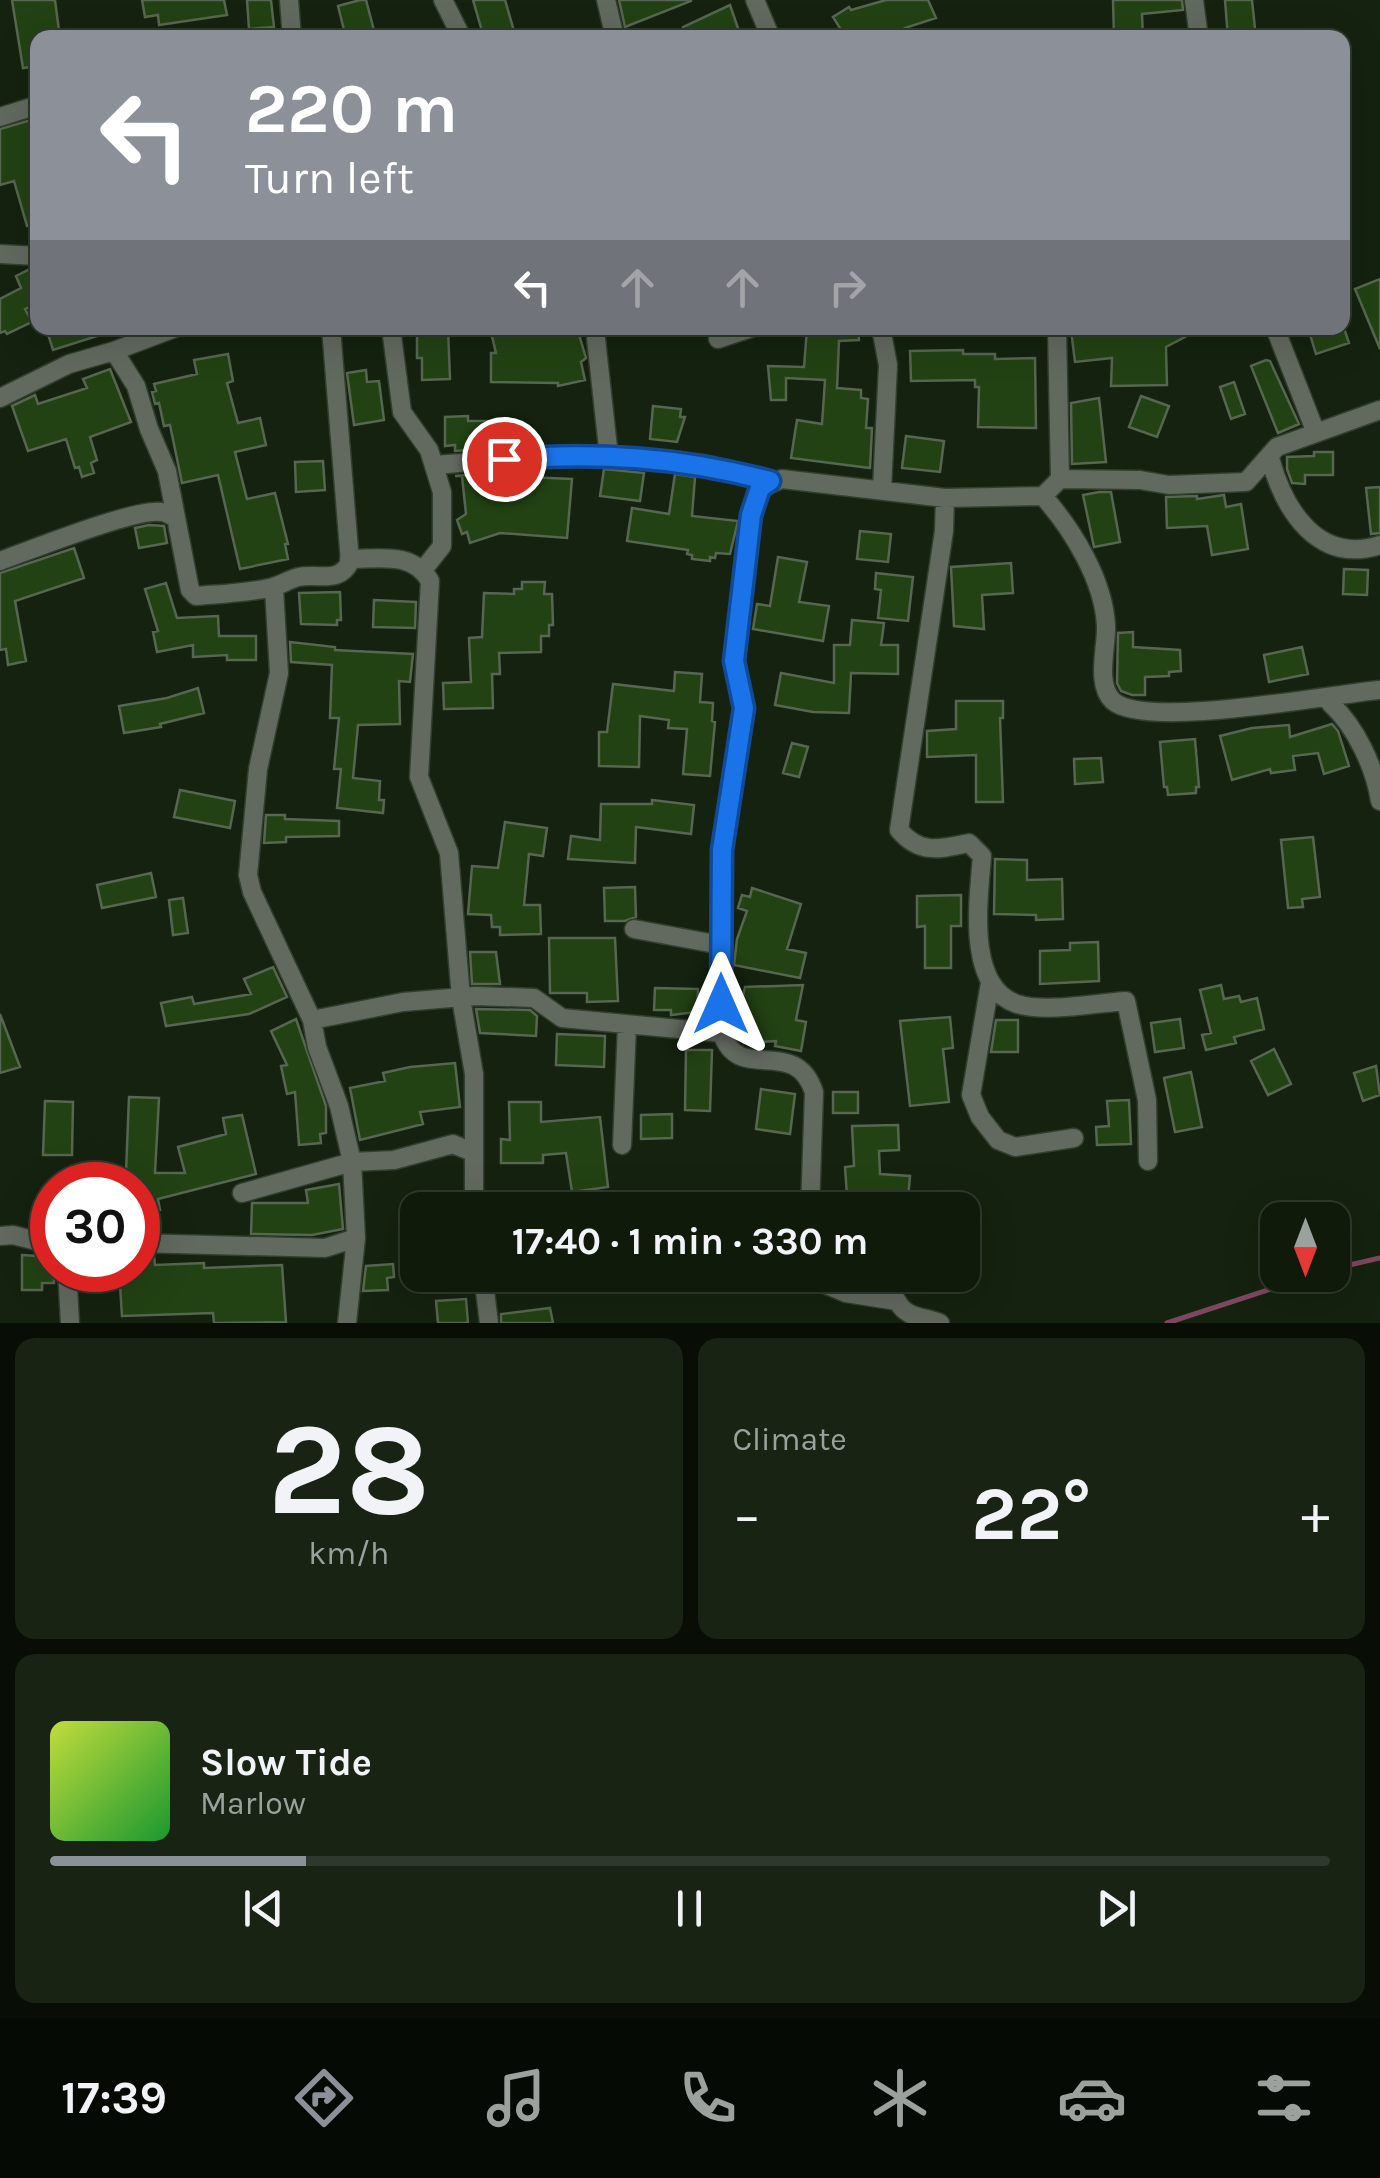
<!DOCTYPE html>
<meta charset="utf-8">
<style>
body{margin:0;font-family:Karla,sans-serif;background:#182314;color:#f1f3f6;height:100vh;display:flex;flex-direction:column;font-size:38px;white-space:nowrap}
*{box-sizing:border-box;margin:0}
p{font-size:32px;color:#9ba19d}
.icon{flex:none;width:55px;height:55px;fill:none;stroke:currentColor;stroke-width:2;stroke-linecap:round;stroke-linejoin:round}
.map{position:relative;height:1323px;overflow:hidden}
.panel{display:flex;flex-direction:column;gap:15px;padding:15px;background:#080e06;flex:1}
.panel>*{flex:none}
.banner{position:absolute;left:30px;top:30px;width:1320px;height:305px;border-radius:20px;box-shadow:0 10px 40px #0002,0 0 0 2px #2f382c;background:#8c9099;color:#fff;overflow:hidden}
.needle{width:65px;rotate:180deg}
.tools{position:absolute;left:1260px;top:1202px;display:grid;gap:20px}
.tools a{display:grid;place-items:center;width:90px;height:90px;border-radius:20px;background:#0f1a0b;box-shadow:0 10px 40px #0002,0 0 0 2px #2f382c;font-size:50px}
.speed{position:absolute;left:30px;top:1162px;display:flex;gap:20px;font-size:50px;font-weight:700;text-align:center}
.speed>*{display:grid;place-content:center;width:130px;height:130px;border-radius:50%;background:#0f1a0b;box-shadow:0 10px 40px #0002,0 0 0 2px #2f382c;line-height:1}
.speed .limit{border:15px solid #d22;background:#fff;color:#111}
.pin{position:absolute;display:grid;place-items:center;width:85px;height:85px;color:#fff;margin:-42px;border:5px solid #fff;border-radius:50%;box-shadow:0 2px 10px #0007}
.me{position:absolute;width:110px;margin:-55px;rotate:0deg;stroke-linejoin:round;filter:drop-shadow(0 0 8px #0008)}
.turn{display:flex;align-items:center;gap:35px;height:210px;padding:0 50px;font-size:45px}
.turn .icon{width:130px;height:130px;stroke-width:2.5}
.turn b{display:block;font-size:70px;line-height:85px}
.lanes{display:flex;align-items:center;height:95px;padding:0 50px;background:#0003;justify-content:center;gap:50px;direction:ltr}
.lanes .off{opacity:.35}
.big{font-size:75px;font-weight:700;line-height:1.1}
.panel .card{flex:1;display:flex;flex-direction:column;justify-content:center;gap:15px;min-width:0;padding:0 35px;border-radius:20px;background:#182314}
.panel .dial{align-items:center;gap:0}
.dial b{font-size:130px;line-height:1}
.song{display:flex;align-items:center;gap:30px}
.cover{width:120px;height:120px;border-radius:15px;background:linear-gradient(135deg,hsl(70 70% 55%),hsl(130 70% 35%))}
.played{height:10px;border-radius:5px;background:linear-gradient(90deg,#8c9099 20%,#2f382c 20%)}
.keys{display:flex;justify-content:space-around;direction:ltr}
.heat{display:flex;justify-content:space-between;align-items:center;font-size:55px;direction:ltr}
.panel .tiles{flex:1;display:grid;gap:15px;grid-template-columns:1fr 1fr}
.card:last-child{grid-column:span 2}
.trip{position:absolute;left:400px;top:1192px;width:580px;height:100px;border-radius:20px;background:#0f1a0b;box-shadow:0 10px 40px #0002,0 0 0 2px #2f382c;font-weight:700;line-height:100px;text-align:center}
.tab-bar{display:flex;height:160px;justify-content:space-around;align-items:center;background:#060a04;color:#9ba19d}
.tab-bar .icon{width:70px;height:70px}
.tab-bar .on{color:#8c9099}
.tab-bar b{font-size:45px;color:#f1f3f6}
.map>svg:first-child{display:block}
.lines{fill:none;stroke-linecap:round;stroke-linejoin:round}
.stream{stroke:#7f475f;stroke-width:5}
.building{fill:#224213;stroke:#566650;stroke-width:2.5}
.minor-casing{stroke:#313f2d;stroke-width:21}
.minor{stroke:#62695f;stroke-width:18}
.route-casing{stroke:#114b97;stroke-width:25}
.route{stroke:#1a73e8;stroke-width:18}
</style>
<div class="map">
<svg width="1380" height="1323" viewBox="0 0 1380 1323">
<rect width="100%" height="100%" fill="#14220f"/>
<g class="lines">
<path class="stream" d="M 1332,1269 L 1380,1258
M 1167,1323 L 1314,1275"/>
</g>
<path class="building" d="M 12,0 L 55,0 L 60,38 L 38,38 L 38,66 L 23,68 Z
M 142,0 L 224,0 L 227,15 L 159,25 L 158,15 L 145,17 Z
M 247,0 L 271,0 L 274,27 L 249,29 Z
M 360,0 L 366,0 L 376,38 L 346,38 L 338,6 Z
M 473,0 L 505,0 L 516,38 L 484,38 Z
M 619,0 L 691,0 L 691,1 L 625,27 Z
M 886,0 L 928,0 L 936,18 L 905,28 L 907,32 L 889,38 L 846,38 L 833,17 L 849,7 L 851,10 Z
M 1113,0 L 1182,0 L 1183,10 L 1142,14 L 1143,38 L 1114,38 Z
M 1225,0 L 1252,0 L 1256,38 L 1228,38 Z
M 730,5 L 740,34 L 733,38 L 688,38 L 683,27 Z
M 38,118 L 38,223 L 27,226 L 14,181 L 0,185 L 0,129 Z
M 32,268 L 38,268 L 38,303 L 25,309 L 32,322 L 7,334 L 5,331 L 0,333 L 0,299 L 21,288 L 16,276 Z
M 1380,279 L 1380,349 L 1355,289 Z
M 46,328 L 116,328 L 116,330 L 53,350 Z
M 417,328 L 448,328 L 450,379 L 422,380 L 422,358 L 417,358 Z
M 490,328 L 577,328 L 586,358 L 581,362 L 585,380 L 558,386 L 558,383 L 491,382 L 491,353 L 496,353 Z
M 807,328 L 858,328 L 859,340 L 839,341 L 837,388 L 861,390 L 861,398 L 868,399 L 866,428 L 872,428 L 870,468 L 791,458 L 797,420 L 822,424 L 825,380 L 786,378 L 786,400 L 771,400 L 768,366 L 804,367 Z
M 1095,328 L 1180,328 L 1185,337 L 1166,347 L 1167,385 L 1111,386 L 1112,358 L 1075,362 L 1071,330 Z
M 1308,328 L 1344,328 L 1349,343 L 1316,354 Z
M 963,350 L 963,354 L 995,354 L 995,359 L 1035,358 L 1036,428 L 978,427 L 979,387 L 975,387 L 975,380 L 911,381 L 910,351 Z
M 228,354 L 233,381 L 227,383 L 238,423 L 260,418 L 266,445 L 235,452 L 247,499 L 275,493 L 288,544 L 285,544 L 288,559 L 240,569 L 218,475 L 182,483 L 170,425 L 164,426 L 159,403 L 155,404 L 152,392 L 156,391 L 154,384 L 197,374 L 194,360 Z
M 1266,360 L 1270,361 L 1299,424 L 1278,433 L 1251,366 Z
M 110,369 L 131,422 L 90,437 L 97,460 L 91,463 L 94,473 L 82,477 L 79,467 L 75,468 L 66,439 L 28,451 L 12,406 L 35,395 L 38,404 L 87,388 L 83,379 Z
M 366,370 L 367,382 L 379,381 L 384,420 L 354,425 L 347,373 Z
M 1234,382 L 1245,414 L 1231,419 L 1220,387 Z
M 1141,396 L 1169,406 L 1157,437 L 1129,427 Z
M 1099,398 L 1106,462 L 1072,464 L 1071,403 Z
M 653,406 L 681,409 L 680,417 L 685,417 L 677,442 L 650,439 Z
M 468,416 L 468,421 L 487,421 L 487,429 L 492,429 L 492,448 L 455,451 L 455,445 L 445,446 L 445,417 Z
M 906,436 L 944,441 L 940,472 L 902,468 Z
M 1314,452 L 1333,452 L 1333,475 L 1305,475 L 1305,484 L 1292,483 L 1287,469 L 1287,457 L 1314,456 Z
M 323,461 L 325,490 L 296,492 L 295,462 Z
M 604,469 L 644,473 L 640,501 L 600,496 Z
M 504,472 L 504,476 L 572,479 L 567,538 L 500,533 L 470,543 L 467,532 L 462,534 L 457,520 L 466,514 L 462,476 L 455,476 Z
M 675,474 L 695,477 L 692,516 L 738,521 L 730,554 L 716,553 L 715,558 L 710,557 L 710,561 L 692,559 L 692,555 L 687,554 L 688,550 L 627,541 L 632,508 L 669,514 Z
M 1380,487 L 1380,533 L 1371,534 L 1366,488 Z
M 1099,492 L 1111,492 L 1120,542 L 1094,547 L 1083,495 Z
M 1224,495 L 1226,507 L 1241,504 L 1248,549 L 1212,555 L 1207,526 L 1167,528 L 1166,497 L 1197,496 L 1197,499 Z
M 149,525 L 164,526 L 167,543 L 139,548 L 135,528 Z
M 860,531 L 891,534 L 888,562 L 857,559 Z
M 74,548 L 84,578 L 15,601 L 26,661 L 8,665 L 6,649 L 0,650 L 0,573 Z
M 778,557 L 807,562 L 799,602 L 829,606 L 823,641 L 753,629 L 757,604 L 770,606 Z
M 1011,563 L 1013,593 L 982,595 L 984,629 L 954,626 L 951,567 Z
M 1344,569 L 1368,570 L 1367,595 L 1343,594 Z
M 876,573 L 913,577 L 908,621 L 878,618 L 881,590 L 875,589 Z
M 522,582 L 545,582 L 544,594 L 552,594 L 553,625 L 549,625 L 549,636 L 541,636 L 541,652 L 499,653 L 500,674 L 492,674 L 493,708 L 444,709 L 443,683 L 471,682 L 469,638 L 482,637 L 484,593 L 514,594 L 514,589 L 522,589 Z
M 166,583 L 177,618 L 218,616 L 219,636 L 256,636 L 256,660 L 227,660 L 227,655 L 193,657 L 193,645 L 157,652 L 153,632 L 158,631 L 145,589 Z
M 340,592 L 341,620 L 337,620 L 337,625 L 301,624 L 299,593 Z
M 374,600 L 416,602 L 415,628 L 373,627 Z
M 852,620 L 884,623 L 881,645 L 898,645 L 898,674 L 851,673 L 849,713 L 813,712 L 775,705 L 781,673 L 834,683 L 834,645 L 850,645 Z
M 1133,632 L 1133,647 L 1180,650 L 1181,671 L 1169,672 L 1169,676 L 1145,677 L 1145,695 L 1132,695 L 1121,691 L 1117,683 L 1118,633 Z
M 290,642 L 335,647 L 335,650 L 413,654 L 410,682 L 399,681 L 400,724 L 358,725 L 353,778 L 380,781 L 379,800 L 384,800 L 383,813 L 337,808 L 341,769 L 334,769 L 339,718 L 330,718 L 332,665 L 291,662 Z
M 1302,647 L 1308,674 L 1269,682 L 1264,655 Z
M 675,672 L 702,674 L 700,702 L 713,703 L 712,721 L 715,722 L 710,776 L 683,774 L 687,729 L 668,728 L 669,720 L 640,716 L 639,767 L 599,766 L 599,732 L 607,732 L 613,684 L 674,691 Z
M 198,688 L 204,713 L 160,724 L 161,727 L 124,733 L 119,706 L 167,698 Z
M 956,701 L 1003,701 L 1003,718 L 1000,718 L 1003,802 L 976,802 L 976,755 L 927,757 L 927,731 L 956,729 Z
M 1332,724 L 1338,731 L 1349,766 L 1324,774 L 1318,753 L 1293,756 L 1295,770 L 1271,773 L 1270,769 L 1232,780 L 1220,736 L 1252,728 L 1289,725 L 1290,737 Z
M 1195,739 L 1199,787 L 1196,787 L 1196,793 L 1168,795 L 1167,787 L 1164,787 L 1160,742 Z
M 792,743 L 808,747 L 799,777 L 783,773 Z
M 1101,758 L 1103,782 L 1075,784 L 1074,759 Z
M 180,790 L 235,801 L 230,828 L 174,817 Z
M 652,800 L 694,805 L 691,834 L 636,827 L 635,863 L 568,859 L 571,836 L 600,840 L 601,804 L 652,804 Z
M 266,815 L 285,815 L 285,819 L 339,821 L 339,836 L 286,837 L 286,842 L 264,843 Z
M 505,822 L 547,828 L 543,856 L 529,854 L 524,905 L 540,905 L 541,934 L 500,935 L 500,927 L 492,927 L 491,915 L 468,914 L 472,866 L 498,868 Z
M 1313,837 L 1320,897 L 1302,899 L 1303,907 L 1288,908 L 1281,840 Z
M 995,859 L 1027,860 L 1027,880 L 1062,879 L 1063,919 L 1036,920 L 1036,915 L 994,914 Z
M 151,873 L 156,897 L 102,908 L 97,885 Z
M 635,887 L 636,917 L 625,921 L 605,921 L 604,888 Z
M 752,888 L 801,904 L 787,949 L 806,953 L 800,978 L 734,965 L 737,939 L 747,911 L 738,908 L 742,895 L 750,897 Z
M 961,895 L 961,926 L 951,926 L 951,968 L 925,968 L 925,926 L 917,927 L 917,896 Z
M 183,898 L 188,933 L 173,935 L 169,900 Z
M 549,938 L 615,938 L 618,1001 L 587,1002 L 587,993 L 550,993 Z
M 1098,942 L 1099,981 L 1040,984 L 1040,951 L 1070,950 L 1070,943 Z
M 470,952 L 496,952 L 500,984 L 472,984 Z
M 273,967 L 287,997 L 249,1014 L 166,1026 L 161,1003 L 192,997 L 194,1004 L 251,994 L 244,979 Z
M 803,985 L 796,1020 L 806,1022 L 801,1051 L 775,1046 L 776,1041 L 744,1043 L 741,1005 L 745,987 Z
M 1221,985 L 1224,999 L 1239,996 L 1241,1002 L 1257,998 L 1264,1029 L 1234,1037 L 1236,1043 L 1206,1050 L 1202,1035 L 1211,1033 L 1200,990 Z
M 655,988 L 698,989 L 697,1012 L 671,1015 L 671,1010 L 654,1010 Z
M 476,1009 L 530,1010 L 537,1016 L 536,1036 L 480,1033 Z
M 0,1014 L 20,1067 L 0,1073 Z
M 950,1017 L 953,1048 L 943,1049 L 949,1102 L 910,1106 L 900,1021 Z
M 296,1019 L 326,1106 L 326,1133 L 320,1134 L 321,1143 L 299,1145 L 295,1092 L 287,1094 L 281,1066 L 287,1065 L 271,1031 Z
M 1180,1019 L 1184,1048 L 1155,1052 L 1151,1023 Z
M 996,1020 L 1018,1020 L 1018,1052 L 991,1052 Z
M 557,1034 L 605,1036 L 604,1067 L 556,1065 Z
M 1274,1049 L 1291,1084 L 1268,1095 L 1251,1061 Z
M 686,1050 L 712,1050 L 710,1111 L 685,1110 Z
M 455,1063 L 460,1107 L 420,1112 L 423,1124 L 360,1140 L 350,1088 L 385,1081 L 383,1073 L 410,1067 Z
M 1376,1066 L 1380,1095 L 1363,1101 L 1354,1073 Z
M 1191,1072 L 1202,1127 L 1175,1132 L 1164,1078 Z
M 761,1089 L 795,1094 L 790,1134 L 756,1129 Z
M 833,1092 L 858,1092 L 858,1113 L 833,1113 Z
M 129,1097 L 159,1098 L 155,1173 L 185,1173 L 178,1147 L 226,1134 L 223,1118 L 242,1115 L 256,1174 L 158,1199 L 160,1210 L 155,1211 L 154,1216 L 138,1216 L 138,1185 L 83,1185 L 82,1176 L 126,1172 Z
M 1129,1100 L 1131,1144 L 1097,1145 L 1096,1127 L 1109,1126 L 1107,1101 Z
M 45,1101 L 73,1102 L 72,1155 L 43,1155 Z
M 509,1102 L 541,1102 L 541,1122 L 600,1117 L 608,1187 L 572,1192 L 566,1153 L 543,1155 L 543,1163 L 501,1163 L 501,1139 L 510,1140 Z
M 672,1114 L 672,1138 L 641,1139 L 641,1115 Z
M 898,1125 L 899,1150 L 879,1151 L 880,1174 L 910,1176 L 907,1209 L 822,1210 L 823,1198 L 847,1196 L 845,1167 L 854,1166 L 852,1126 Z
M 339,1184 L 343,1229 L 312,1235 L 251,1234 L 252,1203 L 308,1203 L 306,1190 Z
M 22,1255 L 52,1257 L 54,1283 L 42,1283 L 42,1290 L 22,1290 Z
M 154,1256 L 155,1265 L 204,1263 L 204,1268 L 282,1265 L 286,1322 L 214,1323 L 213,1313 L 122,1316 L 119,1270 L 138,1270 L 138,1257 Z
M 393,1264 L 394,1277 L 387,1278 L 388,1290 L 363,1291 L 366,1266 Z
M 466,1299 L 468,1323 L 438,1323 L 436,1301 Z
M 550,1308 L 553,1323 L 501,1323 L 501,1314 Z"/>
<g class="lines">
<g class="minor-casing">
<path id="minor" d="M 289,0 L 292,38
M 443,0 L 462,38
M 606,0 L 615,38
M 755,0 L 771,38
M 1194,0 L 1199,38
M 0,117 L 38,105
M 0,254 L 38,256
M 391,328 L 402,412 L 429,450 L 442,492 L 442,546 L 423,570
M 881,328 L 888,365 L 882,489
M 1057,328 L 1060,479
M 1275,328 L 1316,433
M 596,339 L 609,457
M 718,339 L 751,328
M 114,351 L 136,386 L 149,429 L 167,471 L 190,590 L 196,596 C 220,594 245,593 269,588 C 280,586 289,579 299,577 C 319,573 339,584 350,562 L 331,328
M 0,398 L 69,364 L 114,351 L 175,328
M 1270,458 C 1284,510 1318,565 1380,545
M 434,465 C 523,458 614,450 703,464 C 725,468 748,476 770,481
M 1043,496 C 1072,529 1104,580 1106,626 C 1107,647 1095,684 1113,701 C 1146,730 1332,694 1380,690
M 945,498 L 944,531 L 899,830 C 920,855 940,849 969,843 L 982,856 C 979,897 965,987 1017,1004 C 1046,1013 1096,1003 1126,1001 L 1147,1100 L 1148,1161
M 349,559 C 380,559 412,551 430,581 L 419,777 L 449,853 L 461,998 L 474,1074 L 474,1210
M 0,561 C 31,550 135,508 161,512 C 166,512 171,516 176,518
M 1333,697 L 1331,704 C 1356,727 1375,768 1380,801
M 634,929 L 721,945
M 990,983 L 971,1095 L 980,1117 L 998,1140 L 1015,1147 L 1074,1138
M 312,1020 L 403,1002 L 475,996 L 534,998 L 562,1018 L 722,1033
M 622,1145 L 627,1025
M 242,1193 L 352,1162 L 394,1160 L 453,1144 L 472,1152
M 810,1210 L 814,1092 C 795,1034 738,1085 722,1033 L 722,851 L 744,708 L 734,661 L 751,515 L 760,488 L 782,479 L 945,498 L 1043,496 L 1060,479 L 1140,480 L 1169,485 L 1246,482 L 1277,447 L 1380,410
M 0,1236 L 13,1235 L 52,1245
M 138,1243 L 325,1248 L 356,1238 L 352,1162 L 339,1106 L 317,1047 L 312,1020 L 252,892 L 248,875 L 258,769 L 279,673 L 274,588
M 67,1270 L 70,1323
M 483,1275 L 489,1323
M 817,1275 L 820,1282 L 846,1293 L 897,1301 C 907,1319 923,1316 940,1323
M 347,1323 L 356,1238"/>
</g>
<use href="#minor" class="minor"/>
</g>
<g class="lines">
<g class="route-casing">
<path id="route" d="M 504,459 C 598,452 679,457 770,481 L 760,488 L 751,515 L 734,661 L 744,708 L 722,850 L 721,1004"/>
</g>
<use href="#route" class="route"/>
</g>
</svg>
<div class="tools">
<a><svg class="needle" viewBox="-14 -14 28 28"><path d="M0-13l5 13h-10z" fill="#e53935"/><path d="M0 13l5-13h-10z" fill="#9ba19d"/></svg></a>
</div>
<div class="speed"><div class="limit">30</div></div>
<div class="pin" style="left:504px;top:459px;background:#d93025"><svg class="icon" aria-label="arrive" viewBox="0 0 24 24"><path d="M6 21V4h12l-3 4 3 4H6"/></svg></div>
<svg class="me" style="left:721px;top:1004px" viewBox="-20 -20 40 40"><path d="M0-17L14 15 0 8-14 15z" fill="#1a73e8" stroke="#fff" stroke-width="4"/></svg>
<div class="trip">17:40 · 1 min · 330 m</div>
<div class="banner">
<div class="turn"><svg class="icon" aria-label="left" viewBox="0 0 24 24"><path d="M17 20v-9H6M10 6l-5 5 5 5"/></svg><div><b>220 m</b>Turn left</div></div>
<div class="lanes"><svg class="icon" aria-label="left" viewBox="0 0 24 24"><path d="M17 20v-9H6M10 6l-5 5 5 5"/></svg><svg class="icon off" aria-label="ahead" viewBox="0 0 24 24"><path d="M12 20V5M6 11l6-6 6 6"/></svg><svg class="icon off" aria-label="ahead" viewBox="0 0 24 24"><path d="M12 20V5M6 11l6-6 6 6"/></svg><svg class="icon off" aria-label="right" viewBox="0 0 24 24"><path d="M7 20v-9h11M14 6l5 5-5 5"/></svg></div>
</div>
</div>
<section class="panel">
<div class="tiles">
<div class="card dial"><b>28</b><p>km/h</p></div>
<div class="card"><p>Climate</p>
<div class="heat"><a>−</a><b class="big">22°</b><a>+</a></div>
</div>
<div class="card">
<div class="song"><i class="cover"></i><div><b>Slow Tide</b><p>Marlow</p></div></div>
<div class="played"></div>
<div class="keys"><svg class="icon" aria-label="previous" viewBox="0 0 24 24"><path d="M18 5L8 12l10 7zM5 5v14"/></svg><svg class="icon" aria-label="pause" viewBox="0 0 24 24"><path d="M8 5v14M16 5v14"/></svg><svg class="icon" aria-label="next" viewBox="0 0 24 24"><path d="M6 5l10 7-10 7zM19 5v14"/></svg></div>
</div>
</div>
</section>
<nav class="tab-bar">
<b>17:39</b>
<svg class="icon on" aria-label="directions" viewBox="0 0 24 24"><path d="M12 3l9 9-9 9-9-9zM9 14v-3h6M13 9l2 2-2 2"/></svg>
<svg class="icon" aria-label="music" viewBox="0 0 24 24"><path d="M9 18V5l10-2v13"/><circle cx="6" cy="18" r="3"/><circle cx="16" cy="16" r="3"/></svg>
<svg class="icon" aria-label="phone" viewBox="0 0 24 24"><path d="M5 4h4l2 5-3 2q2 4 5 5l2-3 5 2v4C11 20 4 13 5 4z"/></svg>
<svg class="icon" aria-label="climate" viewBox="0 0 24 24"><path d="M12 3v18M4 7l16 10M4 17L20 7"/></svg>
<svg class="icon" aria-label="car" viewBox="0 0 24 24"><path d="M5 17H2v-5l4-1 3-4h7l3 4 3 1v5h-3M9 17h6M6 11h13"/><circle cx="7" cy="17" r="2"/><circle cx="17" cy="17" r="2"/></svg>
<svg class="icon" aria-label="filters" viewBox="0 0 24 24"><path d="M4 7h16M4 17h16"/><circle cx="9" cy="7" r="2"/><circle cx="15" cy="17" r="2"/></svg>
</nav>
